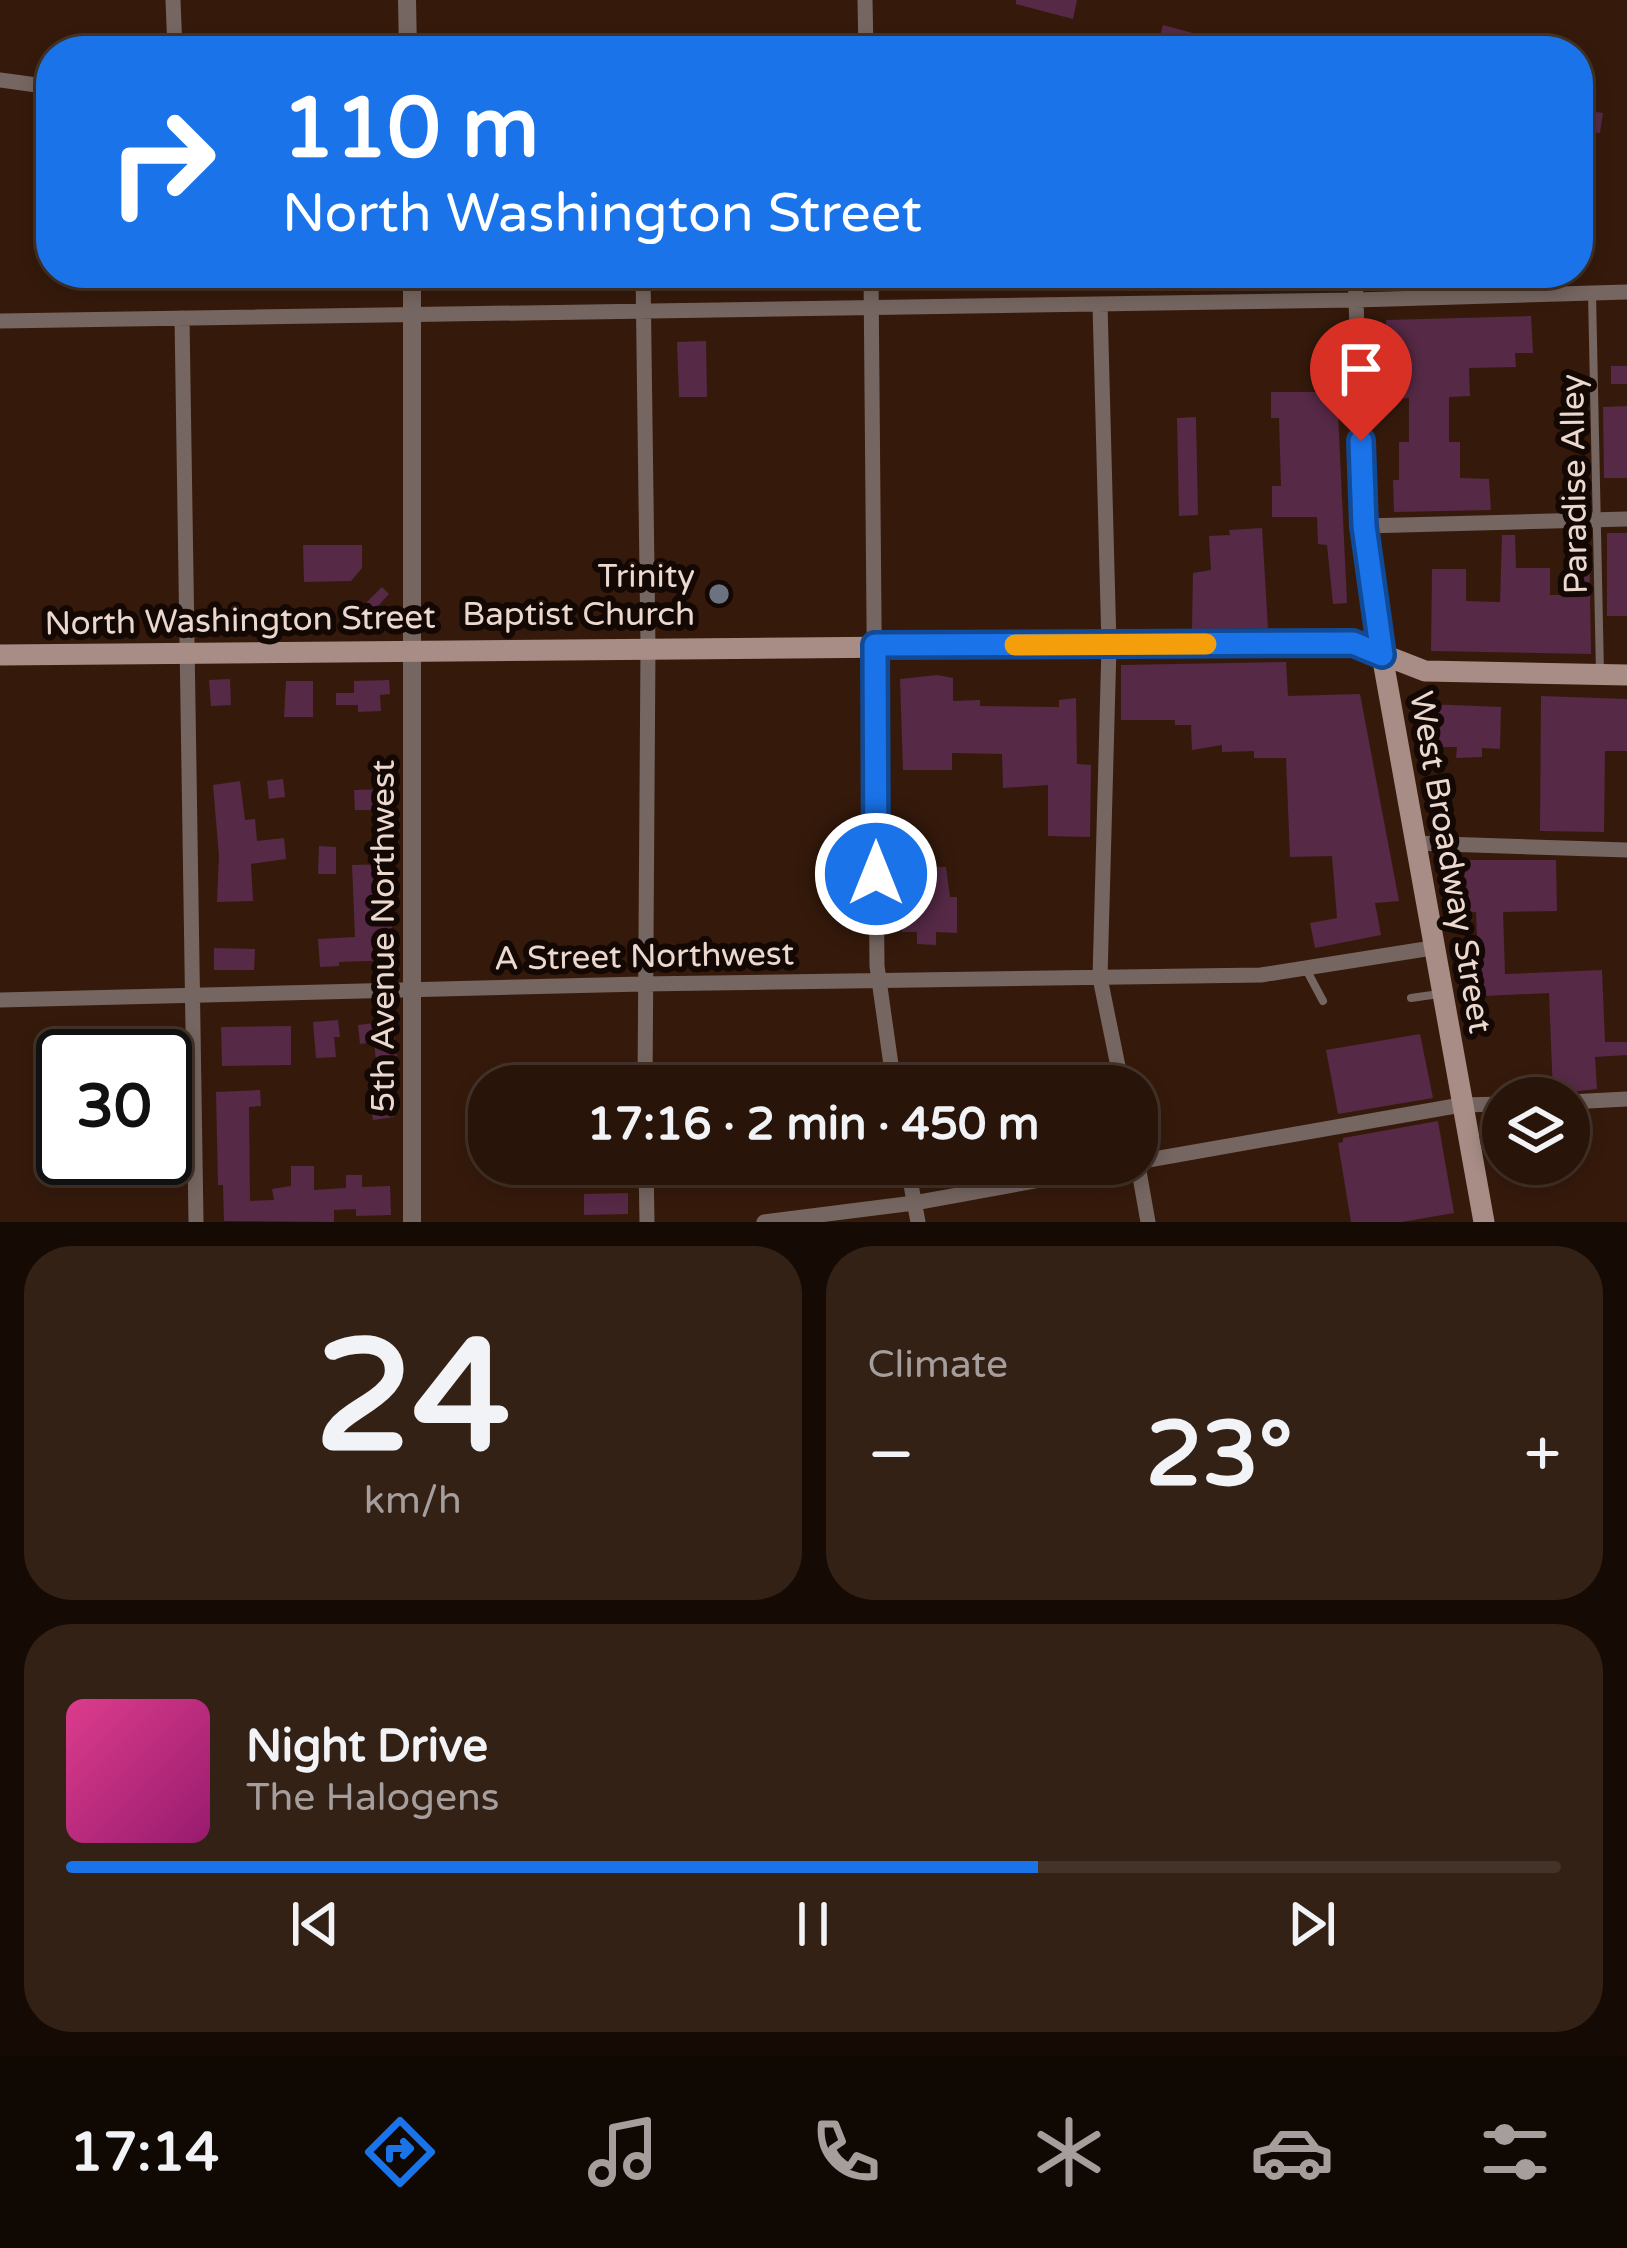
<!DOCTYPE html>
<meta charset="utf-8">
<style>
body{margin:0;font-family:"Varela Round",sans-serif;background:#342116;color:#f1f3f6;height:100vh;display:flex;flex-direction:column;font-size:45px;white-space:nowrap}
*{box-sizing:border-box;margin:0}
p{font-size:39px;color:#a59e9c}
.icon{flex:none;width:66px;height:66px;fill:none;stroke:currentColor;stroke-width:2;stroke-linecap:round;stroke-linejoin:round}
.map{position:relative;height:1222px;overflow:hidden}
.drawer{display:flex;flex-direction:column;gap:24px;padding:24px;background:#160b04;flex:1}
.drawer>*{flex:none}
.hud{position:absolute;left:36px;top:36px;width:1557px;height:252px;border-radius:48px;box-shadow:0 6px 18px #0003,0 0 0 3px #443329;background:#1a73e8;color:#fff;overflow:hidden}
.controls{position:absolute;left:1482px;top:1077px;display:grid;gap:24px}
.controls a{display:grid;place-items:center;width:108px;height:108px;border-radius:50%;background:#281408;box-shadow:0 6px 18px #0003,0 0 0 3px #443329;font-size:60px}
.speed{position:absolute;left:36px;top:1029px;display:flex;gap:24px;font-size:60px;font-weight:700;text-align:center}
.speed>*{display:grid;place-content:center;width:156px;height:156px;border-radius:50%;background:#281408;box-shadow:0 6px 18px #0003,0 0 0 3px #443329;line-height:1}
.speed .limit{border:6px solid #111;border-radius:18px;background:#fff;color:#111}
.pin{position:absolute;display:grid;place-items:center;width:102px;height:102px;color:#fff;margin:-123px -51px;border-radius:50% 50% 50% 0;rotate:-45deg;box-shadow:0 0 12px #0007}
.pin .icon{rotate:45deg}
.me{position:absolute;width:132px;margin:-66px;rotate:0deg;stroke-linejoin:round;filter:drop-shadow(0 0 9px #0008)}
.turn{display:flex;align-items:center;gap:42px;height:252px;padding:0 48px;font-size:54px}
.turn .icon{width:156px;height:156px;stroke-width:2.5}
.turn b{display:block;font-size:84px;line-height:102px}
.big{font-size:90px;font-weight:700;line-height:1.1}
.drawer .tile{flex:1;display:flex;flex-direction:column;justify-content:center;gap:18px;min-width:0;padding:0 42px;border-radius:48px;background:#342116}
.drawer .dial{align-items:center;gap:0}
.dial b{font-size:156px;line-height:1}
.song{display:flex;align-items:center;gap:36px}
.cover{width:144px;height:144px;border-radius:18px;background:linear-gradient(135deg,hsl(330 70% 55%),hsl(320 70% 35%))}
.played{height:12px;border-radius:6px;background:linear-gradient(90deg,#1a73e8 65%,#443329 65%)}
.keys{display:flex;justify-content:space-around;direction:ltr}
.heat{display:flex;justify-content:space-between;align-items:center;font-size:66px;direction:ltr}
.drawer .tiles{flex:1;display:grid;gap:24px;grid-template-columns:1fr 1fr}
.tile:last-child{grid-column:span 2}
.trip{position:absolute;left:468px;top:1065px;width:690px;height:120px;border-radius:48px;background:#281408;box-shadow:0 6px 18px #0003,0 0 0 3px #443329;font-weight:700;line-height:120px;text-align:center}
.tab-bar{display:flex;height:192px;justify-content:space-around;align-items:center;background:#100803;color:#a59e9c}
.tab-bar .icon{width:84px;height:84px}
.tab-bar .current{color:#1a73e8}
.tab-bar b{font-size:54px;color:#f1f3f6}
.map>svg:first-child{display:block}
.building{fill:#562946}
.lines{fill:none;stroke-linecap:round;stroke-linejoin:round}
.service{stroke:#766661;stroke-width:8}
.minor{stroke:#766661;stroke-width:15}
.tertiary{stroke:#766661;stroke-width:18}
.secondary{stroke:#a78d85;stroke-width:21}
.route-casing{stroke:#114b97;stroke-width:30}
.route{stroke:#1a73e8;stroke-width:21}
.slow{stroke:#f59e0b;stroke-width:21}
.worship-dot{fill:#6b7280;stroke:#140804;stroke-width:4.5}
.labels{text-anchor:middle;stroke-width:12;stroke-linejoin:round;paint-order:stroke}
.street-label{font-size:33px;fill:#ebd8cf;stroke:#140804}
.poi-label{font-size:33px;fill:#ebd8cf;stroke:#140804;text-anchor:end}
</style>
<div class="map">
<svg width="1627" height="1222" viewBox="0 0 1627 1222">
<rect width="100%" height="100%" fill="#351a0b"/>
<path class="building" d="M 1016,0 L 1077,0 L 1073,19 L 1016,4 Z
M 1163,25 L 1244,47 L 1244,51 L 1179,51 L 1158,45 Z
M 1075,39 L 1076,51 L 1048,51 L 1047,40 Z
M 1578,109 L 1603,113 L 1600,133 L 1578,130 Z
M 665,273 L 706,273 L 706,284 L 665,284 Z
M 1531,316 L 1533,353 L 1515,353 L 1516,367 L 1469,368 L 1470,396 L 1449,397 L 1449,442 L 1460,442 L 1460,478 L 1489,479 L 1491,510 L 1394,512 L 1393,480 L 1399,480 L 1399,442 L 1409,442 L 1409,398 L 1388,399 L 1386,320 Z
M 706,341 L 707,397 L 679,397 L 677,342 Z
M 1611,366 L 1627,366 L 1627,384 L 1611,384 Z
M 1271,392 L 1337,392 L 1347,603 L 1333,604 L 1327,545 L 1318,544 L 1317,517 L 1272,517 L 1272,486 L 1281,486 L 1279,418 L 1271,418 Z
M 1627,406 L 1627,478 L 1604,478 L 1603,407 Z
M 1196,417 L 1198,515 L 1179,516 L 1177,418 Z
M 1262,528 L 1268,628 L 1192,629 L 1193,573 L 1211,570 L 1209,536 L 1230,535 L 1229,530 Z
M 1607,533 L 1627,533 L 1627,616 L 1607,616 Z
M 1502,535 L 1515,535 L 1516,568 L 1550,568 L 1550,595 L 1575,595 L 1575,535 L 1589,535 L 1591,654 L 1431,651 L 1432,569 L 1466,569 L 1466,601 L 1500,602 Z
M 303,545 L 362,545 L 362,568 L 351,581 L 304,582 Z
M 382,587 L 389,594 L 368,617 L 347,622 Z
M 1286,662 L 1288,696 L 1360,694 L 1399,901 L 1375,903 L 1381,935 L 1315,948 L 1310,923 L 1337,918 L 1332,856 L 1290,857 L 1286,758 L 1254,758 L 1254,751 L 1222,752 L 1222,745 L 1192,750 L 1191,725 L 1175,725 L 1175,720 L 1121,720 L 1121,665 Z
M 937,675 L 953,678 L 953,701 L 980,700 L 980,706 L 1059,707 L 1059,700 L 1076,698 L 1077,764 L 1091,765 L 1090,837 L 1048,836 L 1048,785 L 1003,788 L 1002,754 L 952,753 L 952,770 L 903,770 L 900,679 Z
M 230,679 L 231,705 L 211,706 L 209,680 Z
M 389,680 L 390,694 L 380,695 L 381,711 L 358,712 L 358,705 L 336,705 L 336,693 L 354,693 L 354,681 Z
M 286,681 L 313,681 L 313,717 L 284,717 Z
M 1541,696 L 1627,699 L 1627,751 L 1605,751 L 1604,832 L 1540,831 Z
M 1426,704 L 1501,707 L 1500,749 L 1482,748 L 1482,757 L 1456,758 L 1457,747 L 1434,747 Z
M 283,779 L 285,797 L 269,799 L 267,781 Z
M 240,781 L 245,820 L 255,819 L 257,841 L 284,838 L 286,859 L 251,864 L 253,901 L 217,902 L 219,856 L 213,785 Z
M 390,789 L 391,810 L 355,810 L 354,790 Z
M 319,846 L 336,847 L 336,874 L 318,874 Z
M 1461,860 L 1556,860 L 1557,911 L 1503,912 L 1505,974 L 1602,970 L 1605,1042 L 1627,1042 L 1627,1055 L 1595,1057 L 1597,1089 L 1553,1094 L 1549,993 L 1484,996 L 1484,988 L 1479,988 L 1476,912 L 1461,912 Z
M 393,864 L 392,931 L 395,931 L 396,960 L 339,962 L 339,966 L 320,967 L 318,939 L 355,937 L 352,865 Z
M 905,866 L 946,867 L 950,897 L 957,897 L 957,933 L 936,932 L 936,945 L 917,944 L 917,932 L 902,932 L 899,895 Z
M 214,948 L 255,949 L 254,970 L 214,970 Z
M 338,1020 L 340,1037 L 334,1037 L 336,1057 L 316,1058 L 313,1022 Z
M 392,1021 L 397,1057 L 376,1060 L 374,1042 L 360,1044 L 358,1025 Z
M 291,1026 L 291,1065 L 222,1066 L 221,1027 Z
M 1420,1034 L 1433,1098 L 1338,1114 L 1326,1050 Z
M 390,1089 L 394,1117 L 373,1120 L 369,1092 Z
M 260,1090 L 261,1106 L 249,1107 L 250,1201 L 274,1200 L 272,1189 L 291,1186 L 291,1166 L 314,1166 L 314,1190 L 346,1188 L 346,1175 L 362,1175 L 362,1187 L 390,1186 L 391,1215 L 356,1216 L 356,1209 L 334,1210 L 334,1222 L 224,1221 L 223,1185 L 218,1185 L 216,1092 Z
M 1438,1121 L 1454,1213 L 1402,1222 L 1351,1222 L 1338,1143 L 1343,1142 L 1343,1138 Z
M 628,1193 L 628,1214 L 584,1215 L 584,1194 Z"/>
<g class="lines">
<path class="service" d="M 1592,293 L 1600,673
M 1307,971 L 1323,1001
M 1411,998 L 1439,994"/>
<path class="minor" d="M 173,0 L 175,51
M 865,0 L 866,51
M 0,80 L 51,87
M 643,273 L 648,647 L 645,1086
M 871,273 L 877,966 L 894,1086
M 1355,273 L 1364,526 L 1382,655
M 1100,304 L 1109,646 L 1100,978 L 1122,1086
M 182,318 L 196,1222
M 0,321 L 1356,300 L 1627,292
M 1364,526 L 1627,519
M 1413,843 L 1627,850
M 0,1000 L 643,984 L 1261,975 L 1432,948
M 1569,1102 L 1627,1099
M 1137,1160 L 1148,1222
M 1137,1162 L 1461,1105 L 1503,1104
M 646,1164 L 647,1222
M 907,1164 L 918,1222
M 764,1222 L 914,1203 L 1128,1164"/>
<path class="tertiary" d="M 407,0 L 408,51
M 412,273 L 412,1222"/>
<path class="secondary" d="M 0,655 L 1353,643 L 1425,671 L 1627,675
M 1382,655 L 1484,1222"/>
</g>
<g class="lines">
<g class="route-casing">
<path id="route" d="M 876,874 L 875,645 L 1353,643 L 1382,655 L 1364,526 L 1361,441"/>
</g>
<use href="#route" class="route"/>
<path class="slow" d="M 1015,645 L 1206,644"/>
</g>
<circle class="worship-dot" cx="719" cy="594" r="12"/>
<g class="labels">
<g class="street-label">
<text transform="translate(1573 484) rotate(-91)" y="12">Paradise Alley</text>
<text transform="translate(240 619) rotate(-1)" y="12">North Washington Street</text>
<text transform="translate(1452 862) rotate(80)" y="12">West Broadway Street</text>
<text transform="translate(382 936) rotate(-90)" y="12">5th Avenue Northwest</text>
<text transform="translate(644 955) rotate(-1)" y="12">A Street Northwest</text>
</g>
<g class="poi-label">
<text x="695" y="587">Trinity<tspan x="695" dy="38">Baptist Church</tspan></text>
</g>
</g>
</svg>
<div class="controls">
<a><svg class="icon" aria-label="layers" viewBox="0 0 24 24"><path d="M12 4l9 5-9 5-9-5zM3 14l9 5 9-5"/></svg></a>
</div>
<div class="speed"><div class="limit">30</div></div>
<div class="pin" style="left:1361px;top:441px;background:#d93025"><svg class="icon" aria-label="arrive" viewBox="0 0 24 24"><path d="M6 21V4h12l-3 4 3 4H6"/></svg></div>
<svg class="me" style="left:876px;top:874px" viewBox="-20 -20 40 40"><circle r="17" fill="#1a73e8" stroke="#fff" stroke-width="3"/><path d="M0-11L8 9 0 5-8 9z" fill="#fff"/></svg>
<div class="trip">17:16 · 2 min · 450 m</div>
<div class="hud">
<div class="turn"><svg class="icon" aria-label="right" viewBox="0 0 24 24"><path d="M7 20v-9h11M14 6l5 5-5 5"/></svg><div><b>110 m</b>North Washington Street</div></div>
</div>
</div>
<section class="drawer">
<div class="tiles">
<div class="tile dial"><b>24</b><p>km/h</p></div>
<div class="tile"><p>Climate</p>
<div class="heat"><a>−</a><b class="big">23°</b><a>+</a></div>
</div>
<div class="tile">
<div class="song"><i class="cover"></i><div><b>Night Drive</b><p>The Halogens</p></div></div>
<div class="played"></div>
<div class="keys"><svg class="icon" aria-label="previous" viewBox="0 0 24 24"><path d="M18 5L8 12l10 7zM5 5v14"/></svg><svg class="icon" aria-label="pause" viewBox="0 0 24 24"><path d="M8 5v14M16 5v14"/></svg><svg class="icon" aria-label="next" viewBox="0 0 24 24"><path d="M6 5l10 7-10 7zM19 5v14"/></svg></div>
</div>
</div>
</section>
<nav class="tab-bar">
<b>17:14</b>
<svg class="icon current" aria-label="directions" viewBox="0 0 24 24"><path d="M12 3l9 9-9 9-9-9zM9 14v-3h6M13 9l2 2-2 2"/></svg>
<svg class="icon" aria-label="music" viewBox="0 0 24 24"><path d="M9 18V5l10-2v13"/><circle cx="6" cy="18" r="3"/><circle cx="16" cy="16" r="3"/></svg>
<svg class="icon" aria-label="phone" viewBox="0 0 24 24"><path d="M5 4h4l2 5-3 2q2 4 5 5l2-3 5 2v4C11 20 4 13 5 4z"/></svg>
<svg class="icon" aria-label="climate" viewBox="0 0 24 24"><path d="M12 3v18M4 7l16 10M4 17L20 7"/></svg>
<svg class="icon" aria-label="car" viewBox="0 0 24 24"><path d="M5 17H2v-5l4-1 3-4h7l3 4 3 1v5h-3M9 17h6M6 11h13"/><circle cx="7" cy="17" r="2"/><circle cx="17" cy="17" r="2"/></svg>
<svg class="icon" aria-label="filters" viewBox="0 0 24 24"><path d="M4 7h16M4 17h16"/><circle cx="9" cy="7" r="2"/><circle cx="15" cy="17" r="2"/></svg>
</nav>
